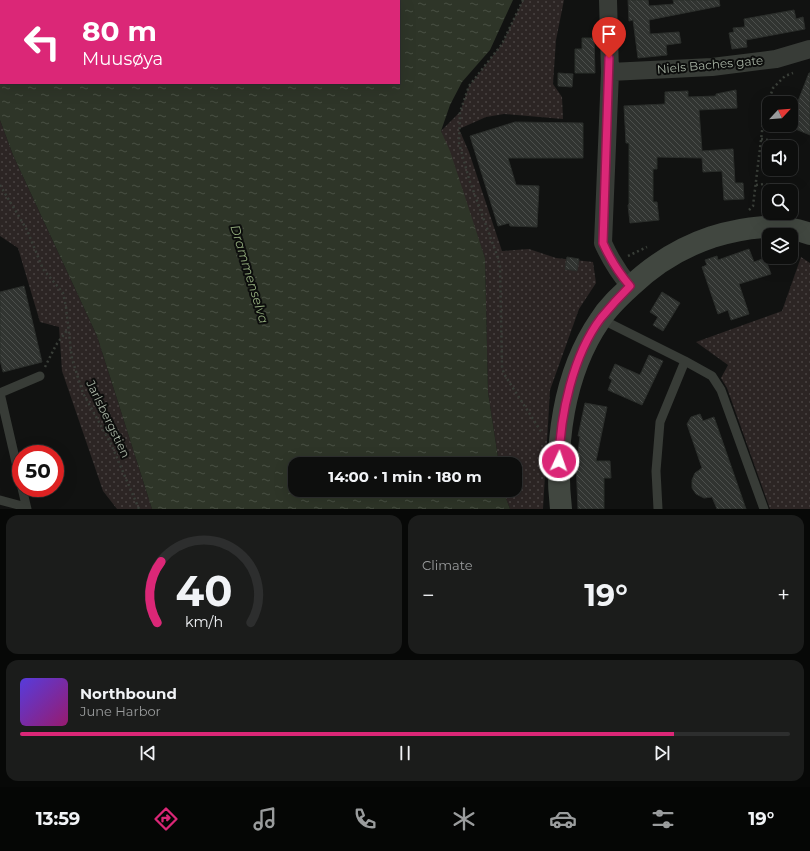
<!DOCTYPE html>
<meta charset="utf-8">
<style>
body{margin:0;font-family:Montserrat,sans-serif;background:#1b1c1b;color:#f1f3f6;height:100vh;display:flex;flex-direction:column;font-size:15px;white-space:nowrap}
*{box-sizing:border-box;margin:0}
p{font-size:13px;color:#9a9c9d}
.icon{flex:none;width:22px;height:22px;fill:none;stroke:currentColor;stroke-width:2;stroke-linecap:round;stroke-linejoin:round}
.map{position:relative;height:509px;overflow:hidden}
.drawer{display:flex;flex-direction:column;gap:6px;padding:6px;background:#070807;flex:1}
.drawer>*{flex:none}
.guide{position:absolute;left:0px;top:0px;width:400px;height:84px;box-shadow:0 4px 16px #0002,0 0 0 1px #2d2e2e;background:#db2777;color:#fff;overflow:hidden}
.needle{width:26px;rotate:64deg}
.controls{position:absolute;left:762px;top:96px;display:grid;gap:8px}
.controls a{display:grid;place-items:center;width:36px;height:36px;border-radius:8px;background:#0d0e0d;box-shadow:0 4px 16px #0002,0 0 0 1px #2d2e2e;font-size:20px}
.speed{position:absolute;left:12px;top:445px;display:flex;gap:8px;font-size:20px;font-weight:700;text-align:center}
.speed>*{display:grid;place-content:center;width:52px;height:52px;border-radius:50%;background:#0d0e0d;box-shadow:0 4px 16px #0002,0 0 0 1px #2d2e2e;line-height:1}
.speed .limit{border:6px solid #d22;background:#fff;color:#111}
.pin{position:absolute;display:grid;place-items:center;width:34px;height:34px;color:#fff;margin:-41px -17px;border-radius:50% 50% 50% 0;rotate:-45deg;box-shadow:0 0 4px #0007}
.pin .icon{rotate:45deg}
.me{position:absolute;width:44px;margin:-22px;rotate:3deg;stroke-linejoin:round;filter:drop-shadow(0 0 3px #0008)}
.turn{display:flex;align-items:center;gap:14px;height:84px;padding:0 16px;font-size:18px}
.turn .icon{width:52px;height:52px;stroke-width:2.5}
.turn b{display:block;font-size:28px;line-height:34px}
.big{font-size:30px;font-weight:700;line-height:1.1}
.drawer .tile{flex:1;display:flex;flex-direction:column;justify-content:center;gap:6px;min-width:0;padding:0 14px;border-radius:12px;background:#1b1c1b}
.drawer .dial{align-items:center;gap:0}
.dial svg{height:104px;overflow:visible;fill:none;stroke:#2d2e2e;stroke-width:7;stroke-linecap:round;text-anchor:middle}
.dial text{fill:#f1f3f6;stroke:none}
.song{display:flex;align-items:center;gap:12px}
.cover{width:48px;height:48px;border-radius:6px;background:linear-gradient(135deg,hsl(250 70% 55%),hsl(320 70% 35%))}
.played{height:4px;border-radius:2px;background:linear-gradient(90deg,#db2777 85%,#2d2e2e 85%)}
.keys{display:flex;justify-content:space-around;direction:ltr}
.heat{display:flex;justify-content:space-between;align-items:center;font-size:22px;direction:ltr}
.drawer .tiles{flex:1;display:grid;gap:6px;grid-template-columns:1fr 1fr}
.tile:last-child{grid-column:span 2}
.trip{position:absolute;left:288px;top:457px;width:234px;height:40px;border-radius:12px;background:#0d0e0d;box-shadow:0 4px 16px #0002,0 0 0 1px #2d2e2e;font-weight:700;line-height:40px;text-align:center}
.tab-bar{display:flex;height:64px;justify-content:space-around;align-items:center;background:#050605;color:#9a9c9d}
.tab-bar .icon{width:28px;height:28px}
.tab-bar .current{color:#db2777}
.tab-bar b{font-size:18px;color:#f1f3f6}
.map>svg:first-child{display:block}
.park{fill:url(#park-dots)}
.water{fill:url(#water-ripples)}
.building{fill:url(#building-back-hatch);stroke:#2b2e2b}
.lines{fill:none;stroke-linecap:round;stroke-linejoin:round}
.path{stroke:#393e38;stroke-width:2.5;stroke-dasharray:2 3;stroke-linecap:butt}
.lane{stroke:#383c37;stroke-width:9}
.street{stroke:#383c37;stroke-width:18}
.secondary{stroke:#414740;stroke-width:22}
.route-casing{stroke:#8e194d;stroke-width:10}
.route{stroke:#db2777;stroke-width:7}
.labels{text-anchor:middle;stroke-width:4;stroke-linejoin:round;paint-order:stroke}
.street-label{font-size:12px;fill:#a7b2a3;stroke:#0c0d0c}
.water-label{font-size:13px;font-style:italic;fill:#92ab7c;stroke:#0c0d0c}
</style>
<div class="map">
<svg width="810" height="509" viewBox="0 0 810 509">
<defs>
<pattern id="park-dots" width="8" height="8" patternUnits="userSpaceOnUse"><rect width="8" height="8" fill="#2c2524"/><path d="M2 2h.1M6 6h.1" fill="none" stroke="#484241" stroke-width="1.8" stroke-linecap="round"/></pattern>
<pattern id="water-ripples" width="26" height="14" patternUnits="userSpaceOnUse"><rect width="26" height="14" fill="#2e3528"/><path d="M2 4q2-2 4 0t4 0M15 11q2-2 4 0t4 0" fill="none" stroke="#495044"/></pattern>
<pattern id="building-back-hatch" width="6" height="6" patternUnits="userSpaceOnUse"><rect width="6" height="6" fill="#313431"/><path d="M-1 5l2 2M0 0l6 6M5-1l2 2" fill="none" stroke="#4c4f4c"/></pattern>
</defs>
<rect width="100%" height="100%" fill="#111211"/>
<path class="park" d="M 523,0 L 564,0 L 556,40 L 553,84 L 562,97 L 563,119 L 504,114 L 486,117 L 459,129 L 469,152 L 502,251 L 529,249 L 556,258 L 593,262 L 596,283 L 579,309 L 550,390 L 543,509 L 510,509 L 503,490 L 515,490 L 515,464 L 499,464 L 488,392 L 485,258 L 441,131 L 460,112 L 469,86 L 502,44 Z
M 0,120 L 13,155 L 97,336 L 152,509 L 117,509 L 103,491 L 62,371 L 59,327 L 40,322 L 18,248 L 0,236 Z
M 801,257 L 810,263 L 810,509 L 770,509 L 727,388 L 721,378 L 728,365 L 696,342 L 782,311 Z"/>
<path class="water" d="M 0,0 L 371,0 L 1,1 L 1,83 L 399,83 L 399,1 L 393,1 L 393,0 L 513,0 L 490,50 L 462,82 L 450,105 L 441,131 L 450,151 L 485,258 L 488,392 L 499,464 L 295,464 L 295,490 L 503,490 L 510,509 L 152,509 L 97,336 L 13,155 L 0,120 Z"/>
<path class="building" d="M 628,0 L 648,0 L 649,6 L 674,4 L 673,0 L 719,0 L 720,6 L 649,20 L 650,34 L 679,32 L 681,43 L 666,45 L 667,55 L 638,58 L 633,20 L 629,21 Z
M 794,10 L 796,19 L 803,17 L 805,29 L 746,40 L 747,47 L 732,49 L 729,33 L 734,32 L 733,28 L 745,27 L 744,19 Z
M 582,38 L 594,38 L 595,73 L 575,73 L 575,49 L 582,49 Z
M 558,73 L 573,74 L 572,87 L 558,86 Z
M 809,73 L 810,73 L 810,135 L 788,126 L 791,125 L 791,119 Z
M 736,90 L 737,108 L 699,110 L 702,151 L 733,149 L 735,183 L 743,183 L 744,199 L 724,200 L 722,171 L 703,172 L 702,158 L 657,157 L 657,169 L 653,169 L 653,202 L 657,202 L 659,220 L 630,223 L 628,205 L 629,204 L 629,143 L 626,143 L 624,106 L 665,104 L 665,92 L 688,91 L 688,97 L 716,96 L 716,94 Z
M 515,122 L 583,123 L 583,158 L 508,158 L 516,185 L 539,186 L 537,227 L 510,226 L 509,223 L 498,226 L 470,136 Z
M 749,249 L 754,262 L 765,258 L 771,274 L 739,284 L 749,314 L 731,320 L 728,310 L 718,314 L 702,267 L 707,265 L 705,260 L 717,256 L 718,260 Z
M 567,257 L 579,259 L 577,271 L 565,269 Z
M 24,286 L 42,362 L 3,372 L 0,360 L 0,292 Z
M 662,292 L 680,303 L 663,331 L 653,325 L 658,317 L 650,312 Z
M 649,355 L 663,361 L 642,405 L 608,390 L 612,380 L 609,378 L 615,364 L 640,375 Z
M 585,403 L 607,407 L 596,461 L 610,461 L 611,478 L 604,478 L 604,509 L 578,509 L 576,462 L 577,462 L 580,436 L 578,436 Z
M 700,414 L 703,421 L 714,417 L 746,509 L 717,509 L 712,497 L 704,498 L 696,494 L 692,488 L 692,480 L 695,473 L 702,468 L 687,424 L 691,417 Z"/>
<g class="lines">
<path class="path" d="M 523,0 L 502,44 L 469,86 L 460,112 L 459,143 L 469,179 L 498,258 L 500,266 L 502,367 L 504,374 L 542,433
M 761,139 L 769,140 L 775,143
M 0,185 L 27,230 L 43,269 L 63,293 L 66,307 L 72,359 L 83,393 L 111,444 L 139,509
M 756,185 L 764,184 L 789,191
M 749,210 L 753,206 L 764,115 L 773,88 L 785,76 L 793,73
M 628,256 L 647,247
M 45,367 L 56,345 L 68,329"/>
<path class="lane" d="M 601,319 L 685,361 L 712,376 L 721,390 L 764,509
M 21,484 L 0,393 L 40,376
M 22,488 L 27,509
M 0,500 L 26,507
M 658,509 L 656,471 L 660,422 L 685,361"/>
<path class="street" d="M 608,0 L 610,72 L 603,243 C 611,261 618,272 630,286
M 610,72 L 712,67 L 776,59 L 810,49"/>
<path class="secondary" d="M 561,509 C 554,446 563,374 600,320 C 608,307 619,297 630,287 C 654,264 682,247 712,237 C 745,227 778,222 810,234"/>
</g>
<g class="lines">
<g class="route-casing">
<path id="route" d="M 559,461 C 560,415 573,355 601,318 C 610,307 620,296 630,286 C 618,272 611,261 603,243 L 609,58"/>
</g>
<use href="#route" class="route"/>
</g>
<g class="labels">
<g class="street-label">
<text transform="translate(710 65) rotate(-5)" y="4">Niels Baches gate</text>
<text transform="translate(108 419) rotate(64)" y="4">Jarlsbergstien</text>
</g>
<g class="water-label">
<text transform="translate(250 274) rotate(73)" y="5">Drammenselva</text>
</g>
</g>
</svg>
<div class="controls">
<a><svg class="needle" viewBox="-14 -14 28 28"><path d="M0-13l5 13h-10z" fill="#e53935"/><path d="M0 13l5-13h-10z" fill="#9a9c9d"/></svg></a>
<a><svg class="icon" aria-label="sound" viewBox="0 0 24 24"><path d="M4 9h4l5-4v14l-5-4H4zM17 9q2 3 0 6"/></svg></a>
<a><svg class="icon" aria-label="search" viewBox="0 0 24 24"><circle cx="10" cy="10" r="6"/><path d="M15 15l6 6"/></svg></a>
<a><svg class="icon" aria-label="layers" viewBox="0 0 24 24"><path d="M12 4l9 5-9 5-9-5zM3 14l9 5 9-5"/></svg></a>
</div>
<div class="speed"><div class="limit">50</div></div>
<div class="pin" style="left:609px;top:58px;background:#d93025"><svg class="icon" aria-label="arrive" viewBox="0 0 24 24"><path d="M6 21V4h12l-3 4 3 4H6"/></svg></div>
<svg class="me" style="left:559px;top:461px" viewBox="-20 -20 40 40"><circle r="17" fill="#db2777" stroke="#fff" stroke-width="3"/><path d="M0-11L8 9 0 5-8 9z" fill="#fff"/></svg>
<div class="trip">14:00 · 1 min · 180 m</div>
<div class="guide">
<div class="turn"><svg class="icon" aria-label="left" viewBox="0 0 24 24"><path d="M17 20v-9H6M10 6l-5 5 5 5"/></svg><div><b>80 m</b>Muusøya</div></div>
</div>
</div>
<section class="drawer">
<div class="tiles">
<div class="tile dial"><svg viewBox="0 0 100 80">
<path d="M14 69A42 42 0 1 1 86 69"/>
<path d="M14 69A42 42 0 0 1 17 22" stroke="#db2777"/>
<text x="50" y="56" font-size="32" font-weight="700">40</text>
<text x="50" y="72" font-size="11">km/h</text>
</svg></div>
<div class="tile"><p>Climate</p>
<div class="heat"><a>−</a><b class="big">19°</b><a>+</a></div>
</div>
<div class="tile">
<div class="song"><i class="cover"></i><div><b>Northbound</b><p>June Harbor</p></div></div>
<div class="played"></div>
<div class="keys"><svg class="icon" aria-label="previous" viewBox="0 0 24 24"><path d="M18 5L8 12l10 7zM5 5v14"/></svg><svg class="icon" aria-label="pause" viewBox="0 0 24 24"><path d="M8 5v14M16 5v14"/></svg><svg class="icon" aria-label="next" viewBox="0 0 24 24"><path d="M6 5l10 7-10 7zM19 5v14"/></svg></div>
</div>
</div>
</section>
<nav class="tab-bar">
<b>13:59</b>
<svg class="icon current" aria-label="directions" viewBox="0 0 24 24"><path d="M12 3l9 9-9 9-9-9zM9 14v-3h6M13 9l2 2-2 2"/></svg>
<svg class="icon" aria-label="music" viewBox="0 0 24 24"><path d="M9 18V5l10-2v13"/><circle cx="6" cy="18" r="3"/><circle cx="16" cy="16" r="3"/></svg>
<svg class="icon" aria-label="phone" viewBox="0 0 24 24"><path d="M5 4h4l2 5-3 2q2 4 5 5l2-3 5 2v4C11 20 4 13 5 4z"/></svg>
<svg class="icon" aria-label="climate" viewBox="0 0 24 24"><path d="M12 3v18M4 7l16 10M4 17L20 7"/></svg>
<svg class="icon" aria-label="car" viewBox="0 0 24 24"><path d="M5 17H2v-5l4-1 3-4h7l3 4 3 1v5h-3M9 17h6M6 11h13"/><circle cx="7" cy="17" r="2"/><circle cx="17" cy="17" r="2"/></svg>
<svg class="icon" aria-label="filters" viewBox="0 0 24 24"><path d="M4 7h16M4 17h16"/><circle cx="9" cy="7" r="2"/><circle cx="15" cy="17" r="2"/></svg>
<b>19°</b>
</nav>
